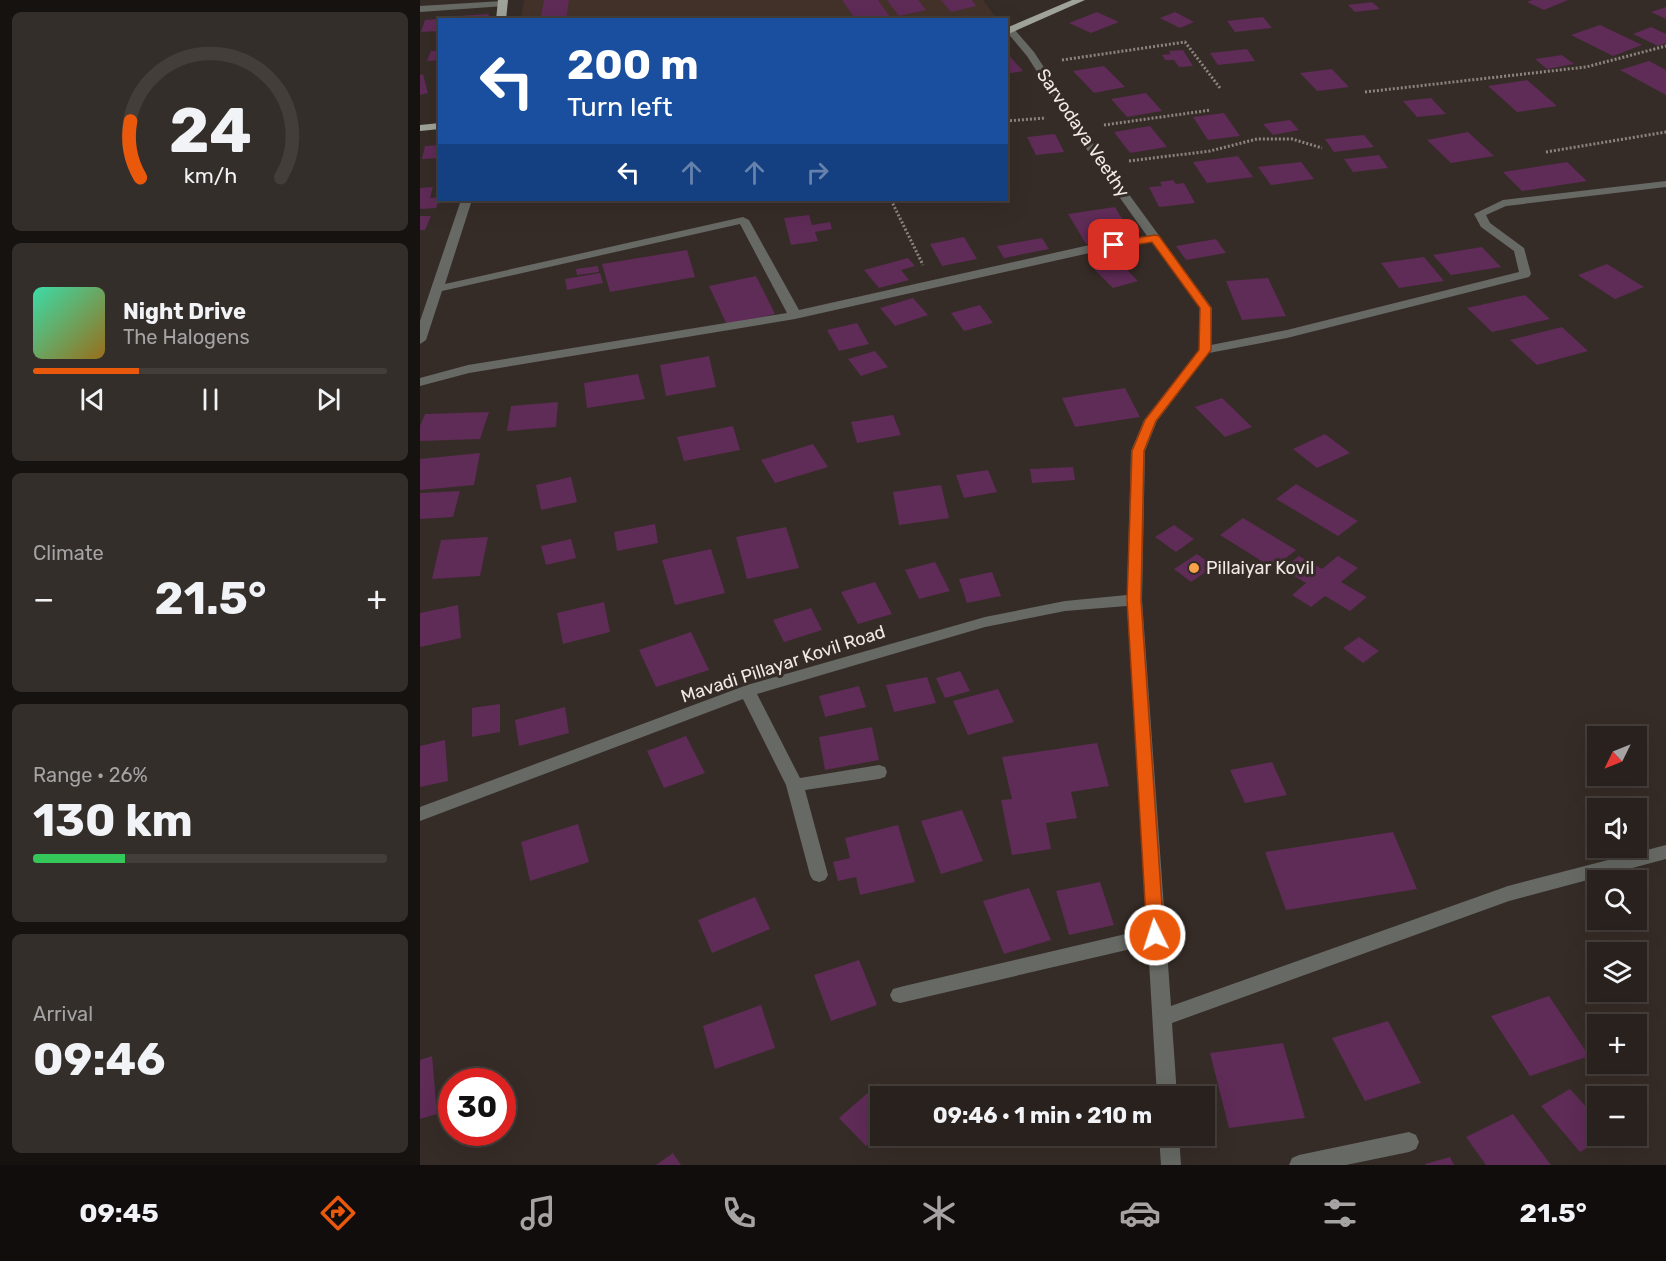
<!DOCTYPE html>
<meta charset="utf-8">
<style>
body{margin:0;font-family:Rubik,sans-serif;background:#342e2a;color:#f1f3f6;height:100vh;display:flex;flex-direction:column;font-size:22px;white-space:nowrap}
*{box-sizing:border-box;margin:0}
p{font-size:20px;color:#a5a3a4}
.icon{flex:none;width:33px;height:33px;fill:none;stroke:currentColor;stroke-width:2;stroke-linecap:round;stroke-linejoin:round}
.map{position:relative;flex:1;overflow:hidden}
.side{display:flex;flex-direction:column;gap:12px;padding:12px;background:#161210;width:420px}
.side>*{flex:none}
.hud{position:absolute;left:18px;top:18px;width:570px;height:183px;border-radius:0px;box-shadow:0 6px 24px #0002,0 0 0 2px #443e3b;background:#1a4fa0;color:#fff;overflow:hidden}
.needle{width:39px;rotate:227deg}
.controls{position:absolute;left:1167px;top:726px;display:grid;gap:12px}
.controls a{display:grid;place-items:center;width:60px;height:60px;border-radius:0px;background:#28211d;box-shadow:0 6px 24px #0002,0 0 0 2px #443e3b;font-size:30px}
.speed{position:absolute;left:18px;top:1068px;display:flex;gap:12px;font-size:30px;font-weight:700;text-align:center}
.speed>*{display:grid;place-content:center;width:78px;height:78px;border-radius:50%;background:#28211d;box-shadow:0 6px 24px #0002,0 0 0 2px #443e3b;line-height:1}
.speed .limit{border:9px solid #d22;background:#fff;color:#111}
.pin{position:absolute;display:grid;place-items:center;width:51px;height:51px;color:#fff;margin:-26px;border-radius:12px;box-shadow:0 3px 9px #0006}
.me{position:absolute;width:66px;margin:-33px;rotate:356deg;stroke-linejoin:round;filter:drop-shadow(0 0 4px #0008)}
.turn{display:flex;align-items:center;gap:21px;height:126px;padding:0 30px;font-size:27px}
.turn .icon{width:78px;height:78px;stroke-width:2.5}
.turn b{display:block;font-size:42px;line-height:51px}
.lanes{display:flex;align-items:center;height:57px;padding:0 30px;background:#0003;justify-content:center;gap:30px;direction:ltr}
.lanes .off{opacity:.35}
.big{font-size:45px;font-weight:700;line-height:1.1}
.side .card{flex:1;display:flex;flex-direction:column;justify-content:center;gap:9px;min-width:0;padding:0 21px;border-radius:9px;background:#342e2a}
.side .dial{align-items:center;gap:0}
.dial svg{height:156px;overflow:visible;fill:none;stroke:#443e3b;stroke-width:7;stroke-linecap:round;text-anchor:middle}
.dial text{fill:#f1f3f6;stroke:none}
.song{display:flex;align-items:center;gap:18px}
.cover{width:72px;height:72px;border-radius:9px;background:linear-gradient(135deg,hsl(160 70% 55%),hsl(40 70% 35%))}
.played{height:6px;border-radius:3px;background:linear-gradient(90deg,#ea580c 30%,#443e3b 30%)}
.keys{display:flex;justify-content:space-around;direction:ltr}
.heat{display:flex;justify-content:space-between;align-items:center;font-size:33px;direction:ltr}
.charge{height:9px;border-radius:4px;background:linear-gradient(90deg,#34c759 26%,#443e3b 0)}
.trip{position:absolute;left:450px;top:1086px;width:345px;height:60px;border-radius:0px;background:#28211d;box-shadow:0 6px 24px #0002,0 0 0 2px #443e3b;font-weight:700;line-height:60px;text-align:center}
.tabs{display:flex;height:96px;justify-content:space-around;align-items:center;background:#100d0c;color:#a5a3a4}
.tabs .icon{width:42px;height:42px}
.tabs .selected{color:#ea580c}
.tabs b{font-size:27px;color:#f1f3f6}
main{display:flex;flex:1;min-height:0}
.map>svg:first-child{display:block}
.built{fill:#43322a}
.building{fill:#5f2b57}
.lines{fill:none;stroke-linecap:round;stroke-linejoin:round}
.path{stroke:#8d847f;stroke-width:3;stroke-dasharray:2 2;stroke-linecap:butt}
.minor{fill:#676964;fill-rule:evenodd}
.major{fill:#9fa399;fill-rule:evenodd}
.route{fill:#ea580c;stroke:#983908;stroke-width:1.5}
.poi-dot{fill:#f8a14b;stroke:#362c27;stroke-width:2}
.labels{text-anchor:middle;stroke-width:6;stroke-linejoin:round;paint-order:stroke}
.street-label{font-size:18px;fill:#f1e9e6;stroke:#362c27}
.poi-label{font-size:18px;fill:#f1e9e6;stroke:#362c27;text-anchor:start}
</style>
<main>
<section class="side">
<div class="card dial"><svg viewBox="0 0 100 80">
<path d="M14 69A42 42 0 1 1 86 69"/>
<path d="M14 69A42 42 0 0 1 9 40" stroke="#ea580c"/>
<text x="50" y="56" font-size="32" font-weight="700">24</text>
<text x="50" y="72" font-size="11">km/h</text>
</svg></div>
<div class="card">
<div class="song"><i class="cover"></i><div><b>Night Drive</b><p>The Halogens</p></div></div>
<div class="played"></div>
<div class="keys"><svg class="icon" aria-label="previous" viewBox="0 0 24 24"><path d="M18 5L8 12l10 7zM5 5v14"/></svg><svg class="icon" aria-label="pause" viewBox="0 0 24 24"><path d="M8 5v14M16 5v14"/></svg><svg class="icon" aria-label="next" viewBox="0 0 24 24"><path d="M6 5l10 7-10 7zM19 5v14"/></svg></div>
</div>
<div class="card"><p>Climate</p>
<div class="heat"><a>−</a><b class="big">21.5°</b><a>+</a></div>
</div>
<div class="card"><p>Range · 26%</p><b class="big">130 km</b><div class="charge"></div></div>
<div class="card"><p>Arrival</p><b class="big">09:46</b></div>
</section>
<div class="map">
<svg width="1246" height="1165" viewBox="0 0 1246 1165">
<rect width="100%" height="100%" fill="#362c27"/>
<path class="built" d="M 104,0 L 563,0 L 577,19 L 101,20 Z"/>
<path class="building" d="M 124,0 L 149,0 L 146,20 L 120,20 Z
M 422,0 L 458,0 L 472,20 L 436,20 Z
M 467,0 L 498,0 L 506,10 L 479,16 Z
M 521,0 L 552,0 L 556,6 L 531,12 Z
M 1112,0 L 1148,0 L 1124,10 L 1107,2 Z
M 952,2 L 960,9 L 935,12 L 928,5 Z
M 1246,7 L 1246,19 L 1231,12 Z
M 677,12 L 699,22 L 671,33 L 649,23 Z
M 755,12 L 774,22 L 760,28 L 740,18 Z
M 69,14 L 67,20 L 36,20 L 37,16 Z
M 843,17 L 852,28 L 815,32 L 807,21 Z
M 20,19 L 20,31 L 1,32 L 5,20 Z
M 1180,25 L 1222,45 L 1193,56 L 1151,35 Z
M 1231,27 L 1246,34 L 1246,43 L 1238,46 L 1213,34 Z
M 827,49 L 835,61 L 798,65 L 790,53 Z
M 763,50 L 773,66 L 759,67 L 754,60 L 745,60 L 742,55 L 751,54 L 749,51 Z
M 11,51 L 20,51 L 20,60 L 7,61 Z
M 586,52 L 603,71 L 586,74 Z
M 1142,55 L 1154,64 L 1127,69 L 1115,59 Z
M 1229,61 L 1246,70 L 1246,95 L 1200,70 Z
M 684,66 L 705,87 L 674,93 L 653,71 Z
M 912,69 L 929,87 L 897,91 L 880,73 Z
M 3,74 L 8,93 L 0,95 L 0,75 Z
M 1107,80 L 1137,106 L 1097,112 L 1068,86 Z
M 726,93 L 742,111 L 707,117 L 691,99 Z
M 1011,98 L 1026,114 L 997,117 L 983,101 Z
M 804,113 L 820,136 L 788,140 L 773,117 Z
M 870,120 L 879,130 L 853,135 L 843,124 Z
M 730,126 L 747,147 L 710,153 L 694,132 Z
M 1048,132 L 1074,156 L 1031,163 L 1007,140 Z
M 635,134 L 644,152 L 616,155 L 607,137 Z
M 944,135 L 954,147 L 914,152 L 905,139 Z
M 20,145 L 20,158 L 2,159 L 5,146 Z
M 959,155 L 968,168 L 933,172 L 924,159 Z
M 818,156 L 833,177 L 787,183 L 773,162 Z
M 881,162 L 894,179 L 851,185 L 838,167 Z
M 1147,162 L 1167,181 L 1102,191 L 1083,172 Z
M 753,180 L 756,184 L 764,183 L 775,203 L 739,207 L 729,187 L 742,186 L 740,182 Z
M 13,187 L 10,198 L 20,197 L 16,208 L 0,209 L 0,188 Z
M 695,207 L 713,237 L 666,244 L 648,214 Z
M 389,215 L 392,225 L 410,222 L 412,229 L 395,232 L 398,241 L 371,245 L 364,218 Z
M 0,216 L 11,216 L 5,230 L 0,230 Z
M 544,237 L 557,259 L 522,266 L 510,244 Z
M 622,238 L 629,249 L 584,258 L 577,246 Z
M 796,239 L 806,253 L 766,260 L 756,246 Z
M 1062,247 L 1081,267 L 1031,275 L 1013,255 Z
M 267,250 L 275,277 L 190,292 L 182,264 Z
M 1004,257 L 1024,281 L 979,288 L 961,263 Z
M 488,258 L 495,266 L 481,270 L 489,280 L 459,288 L 444,270 Z
M 698,261 L 718,281 L 693,288 L 673,268 Z
M 1187,264 L 1224,287 L 1195,299 L 1158,275 Z
M 178,266 L 179,272 L 157,275 L 156,269 Z
M 180,273 L 183,283 L 147,290 L 145,279 Z
M 336,276 L 355,314 L 307,325 L 289,286 Z
M 848,278 L 866,316 L 822,320 L 806,281 Z
M 1105,295 L 1130,319 L 1072,332 L 1047,308 Z
M 493,298 L 508,315 L 475,326 L 460,308 Z
M 560,305 L 573,323 L 544,331 L 531,313 Z
M 437,323 L 449,344 L 419,351 L 407,330 Z
M 1142,327 L 1168,351 L 1117,365 L 1090,340 Z
M 455,351 L 468,367 L 441,376 L 428,359 Z
M 289,356 L 296,387 L 246,396 L 240,365 Z
M 218,374 L 225,399 L 167,408 L 164,383 Z
M 705,388 L 720,417 L 655,427 L 642,398 Z
M 802,398 L 832,427 L 805,437 L 775,407 Z
M 138,402 L 136,427 L 87,431 L 91,406 Z
M 69,412 L 60,439 L 0,441 L 0,426 L 5,414 Z
M 473,415 L 481,435 L 437,443 L 431,422 Z
M 313,426 L 320,450 L 264,461 L 257,437 Z
M 905,434 L 930,453 L 897,468 L 873,449 Z
M 393,444 L 408,467 L 355,483 L 341,460 Z
M 60,453 L 54,485 L 0,490 L 0,459 Z
M 653,467 L 655,480 L 612,483 L 610,469 Z
M 568,470 L 577,492 L 544,498 L 536,475 Z
M 151,477 L 157,502 L 121,510 L 116,485 Z
M 876,484 L 938,521 L 918,536 L 856,499 Z
M 521,485 L 529,518 L 479,525 L 473,492 Z
M 40,491 L 33,517 L 0,519 L 0,493 Z
M 823,518 L 876,550 L 853,568 L 800,535 Z
M 235,524 L 238,543 L 197,551 L 194,532 Z
M 754,525 L 774,539 L 756,552 L 735,537 Z
M 366,527 L 379,568 L 327,579 L 316,537 Z
M 68,537 L 60,576 L 12,579 L 21,540 Z
M 151,539 L 156,558 L 126,565 L 121,546 Z
M 291,549 L 305,593 L 255,605 L 242,560 Z
M 777,554 L 794,566 L 771,582 L 754,569 Z
M 879,556 L 902,569 L 918,556 L 938,568 L 921,582 L 947,597 L 930,611 L 905,596 L 891,607 L 872,595 L 886,583 L 862,569 Z
M 515,562 L 530,591 L 499,599 L 485,570 Z
M 572,572 L 581,596 L 547,603 L 539,579 Z
M 455,582 L 472,614 L 438,624 L 421,592 Z
M 184,602 L 190,632 L 143,644 L 137,613 Z
M 38,605 L 41,638 L 0,647 L 0,613 Z
M 391,608 L 402,630 L 364,642 L 353,620 Z
M 271,632 L 289,670 L 236,687 L 219,650 Z
M 939,637 L 959,651 L 943,663 L 923,648 Z
M 540,671 L 550,691 L 525,698 L 516,678 Z
M 507,677 L 516,703 L 474,712 L 466,685 Z
M 439,686 L 446,707 L 405,717 L 399,696 Z
M 578,689 L 594,722 L 548,735 L 533,701 Z
M 80,704 L 80,732 L 52,737 L 52,708 Z
M 145,707 L 149,733 L 99,746 L 95,720 Z
M 452,727 L 459,760 L 405,770 L 399,737 Z
M 266,736 L 285,773 L 244,788 L 227,751 Z
M 25,740 L 28,781 L 0,787 L 0,746 Z
M 677,743 L 689,786 L 651,792 L 657,818 L 626,823 L 631,849 L 592,855 L 581,800 L 592,799 L 582,757 Z
M 852,762 L 867,795 L 825,803 L 810,770 Z
M 542,810 L 563,861 L 521,874 L 501,821 Z
M 158,824 L 169,862 L 110,881 L 101,842 Z
M 478,825 L 495,882 L 440,895 L 436,877 L 418,881 L 413,862 L 430,858 L 425,838 Z
M 973,832 L 997,889 L 866,910 L 845,852 Z
M 680,882 L 694,925 L 649,935 L 636,891 Z
M 609,888 L 631,940 L 584,954 L 563,901 Z
M 335,897 L 350,929 L 292,953 L 278,920 Z
M 439,960 L 457,1005 L 411,1021 L 394,975 Z
M 1129,996 L 1169,1056 L 1110,1076 L 1071,1016 Z
M 341,1005 L 355,1048 L 295,1069 L 283,1026 Z
M 968,1021 L 1001,1083 L 945,1101 L 912,1038 Z
M 863,1043 L 885,1118 L 809,1128 L 790,1053 Z
M 12,1056 L 17,1114 L 0,1119 L 0,1060 Z
M 459,1083 L 473,1096 L 460,1096 L 460,1133 L 446,1146 L 419,1118 Z
M 1150,1089 L 1178,1120 L 1178,1136 L 1187,1136 L 1160,1152 L 1121,1106 Z
M 1093,1114 L 1131,1165 L 1066,1165 L 1046,1137 Z
M 253,1153 L 261,1165 L 236,1165 Z
M 1030,1157 L 1034,1165 L 1005,1165 L 1005,1164 Z"/>
<g class="lines">
<path class="path" d="M 642,60 L 765,42 L 800,88
M 945,92 L 1166,67 L 1246,46
M 586,121 L 626,118
M 684,125 L 791,110
M 1126,152 L 1246,132
M 709,161 L 790,151 L 837,139 L 872,139 L 902,148
M 471,200 L 503,265"/>
<path class="minor" d="M 82,1 L 85,2 L 85,6 L 0,12 L 0,6 Z
M 591,28 L 594,29 L 614,52 L 686,163 L 792,308 L 791,345 L 867,330 L 1099,272 L 1094,251 L 1061,227 L 1054,214 L 1083,200 L 1246,181 L 1246,187 L 1086,206 L 1066,215 L 1070,223 L 1104,248 L 1111,274 L 1109,277 L 867,338 L 789,353 L 737,421 L 725,451 L 722,600 L 751,1006 L 1088,886 L 1246,845 L 1246,859 L 1089,901 L 752,1023 L 757,1096 L 737,1096 L 728,945 L 480,1003 L 473,1001 L 470,995 L 473,989 L 480,987 L 727,929 L 707,606 L 645,611 L 565,627 L 337,694 L 380,778 L 459,765 L 465,767 L 467,772 L 465,777 L 459,779 L 385,790 L 408,875 L 405,880 L 399,882 L 393,880 L 390,875 L 366,785 L 323,699 L 0,821 L 0,807 L 327,685 L 565,617 L 645,601 L 707,595 L 711,451 L 724,420 L 779,350 L 780,308 L 732,242 L 674,252 L 375,319 L 49,373 L 0,386 L 0,378 L 48,365 L 367,313 L 320,224 L 22,291 L 6,340 L 0,344 L 0,321 L 41,200 L 52,200 L 25,284 L 323,217 L 329,220 L 379,310 L 674,244 L 727,236 L 676,164 L 607,56 L 586,31 Z
M 989,1132 L 996,1135 L 999,1142 L 996,1149 L 989,1152 L 926,1165 L 869,1165 L 872,1158 L 879,1155 Z
M 739,1136 L 759,1136 L 761,1165 L 741,1165 Z"/>
<path class="major" d="M 78,0 L 88,0 L 86,20 L 76,20 Z
M 652,0 L 665,0 L 586,35 L 586,28 Z
M 20,123 L 20,129 L 0,131 L 0,125 Z"/>
</g>
<path class="route" d="M 735,235 L 739,236 L 791,308 L 791,350 L 736,421 L 724,451 L 721,600 L 744,935 L 741,940 L 735,943 L 729,940 L 727,935 L 707,600 L 712,451 L 725,420 L 779,350 L 780,308 L 732,242 L 694,248 L 689,245 L 694,242 Z"/>
<circle class="poi-dot" cx="774" cy="568" r="6"/>
<g class="labels">
<g class="street-label">
<text transform="translate(663 133) rotate(56)" y="6">Sarvodaya Veethy</text>
<text transform="translate(363 664) rotate(-18)" y="6">Mavadi Pillayar Kovil Road</text>
</g>
<g class="poi-label">
<text x="786" y="574">Pillaiyar Kovil</text>
</g>
</g>
</svg>
<div class="controls">
<a><svg class="needle" viewBox="-14 -14 28 28"><path d="M0-13l5 13h-10z" fill="#e53935"/><path d="M0 13l5-13h-10z" fill="#a5a3a4"/></svg></a>
<a><svg class="icon" aria-label="sound" viewBox="0 0 24 24"><path d="M4 9h4l5-4v14l-5-4H4zM17 9q2 3 0 6"/></svg></a>
<a><svg class="icon" aria-label="search" viewBox="0 0 24 24"><circle cx="10" cy="10" r="6"/><path d="M15 15l6 6"/></svg></a>
<a><svg class="icon" aria-label="layers" viewBox="0 0 24 24"><path d="M12 4l9 5-9 5-9-5zM3 14l9 5 9-5"/></svg></a>
<a>+</a>
<a>−</a>
</div>
<div class="speed"><div class="limit">30</div></div>
<div class="pin" style="left:694px;top:245px;background:#d93025"><svg class="icon" aria-label="arrive" viewBox="0 0 24 24"><path d="M6 21V4h12l-3 4 3 4H6"/></svg></div>
<svg class="me" style="left:735px;top:935px" viewBox="-20 -20 40 40"><circle r="17" fill="#ea580c" stroke="#fff" stroke-width="3"/><path d="M0-11L8 9 0 5-8 9z" fill="#fff"/></svg>
<div class="trip">09:46 · 1 min · 210 m</div>
<div class="hud">
<div class="turn"><svg class="icon" aria-label="left" viewBox="0 0 24 24"><path d="M17 20v-9H6M10 6l-5 5 5 5"/></svg><div><b>200 m</b>Turn left</div></div>
<div class="lanes"><svg class="icon" aria-label="left" viewBox="0 0 24 24"><path d="M17 20v-9H6M10 6l-5 5 5 5"/></svg><svg class="icon off" aria-label="ahead" viewBox="0 0 24 24"><path d="M12 20V5M6 11l6-6 6 6"/></svg><svg class="icon off" aria-label="ahead" viewBox="0 0 24 24"><path d="M12 20V5M6 11l6-6 6 6"/></svg><svg class="icon off" aria-label="right" viewBox="0 0 24 24"><path d="M7 20v-9h11M14 6l5 5-5 5"/></svg></div>
</div>
</div>
</main>
<nav class="tabs">
<b>09:45</b>
<svg class="icon selected" aria-label="directions" viewBox="0 0 24 24"><path d="M12 3l9 9-9 9-9-9zM9 14v-3h6M13 9l2 2-2 2"/></svg>
<svg class="icon" aria-label="music" viewBox="0 0 24 24"><path d="M9 18V5l10-2v13"/><circle cx="6" cy="18" r="3"/><circle cx="16" cy="16" r="3"/></svg>
<svg class="icon" aria-label="phone" viewBox="0 0 24 24"><path d="M5 4h4l2 5-3 2q2 4 5 5l2-3 5 2v4C11 20 4 13 5 4z"/></svg>
<svg class="icon" aria-label="climate" viewBox="0 0 24 24"><path d="M12 3v18M4 7l16 10M4 17L20 7"/></svg>
<svg class="icon" aria-label="car" viewBox="0 0 24 24"><path d="M5 17H2v-5l4-1 3-4h7l3 4 3 1v5h-3M9 17h6M6 11h13"/><circle cx="7" cy="17" r="2"/><circle cx="17" cy="17" r="2"/></svg>
<svg class="icon" aria-label="filters" viewBox="0 0 24 24"><path d="M4 7h16M4 17h16"/><circle cx="9" cy="7" r="2"/><circle cx="15" cy="17" r="2"/></svg>
<b>21.5°</b>
</nav>
